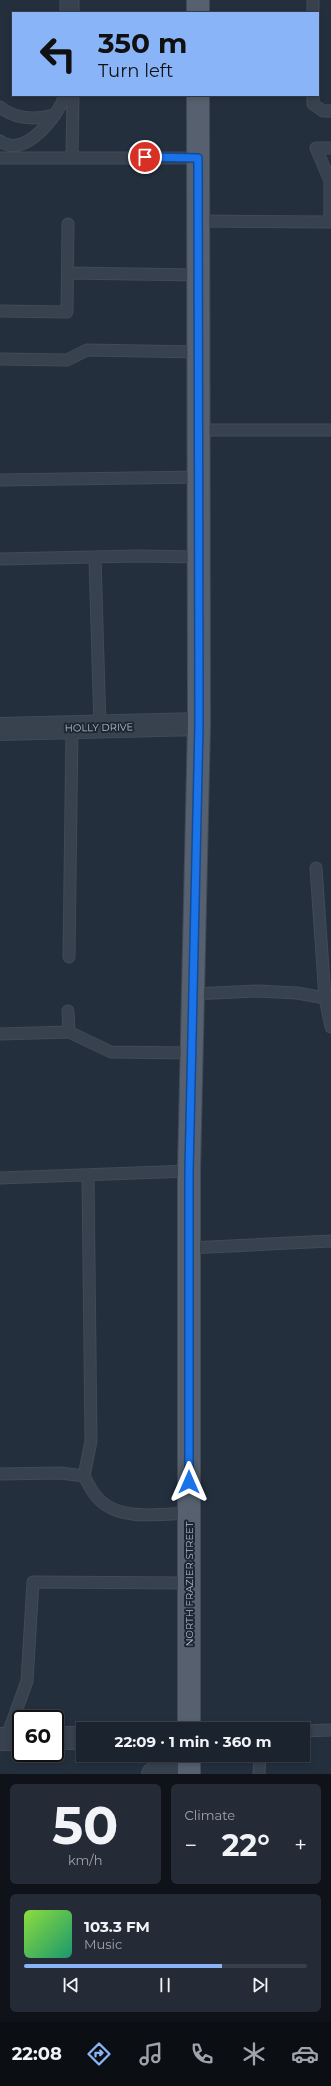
<!DOCTYPE html>
<meta charset="utf-8">
<style>
body{margin:0;font-family:Montserrat,sans-serif;background:#242b36;color:#f1f3f6;height:100vh;display:flex;flex-direction:column;font-size:15px;white-space:nowrap}
*{box-sizing:border-box;margin:0}
p{font-size:13px;color:#a0a4aa}
.icon{flex:none;width:22px;height:22px;fill:none;stroke:currentColor;stroke-width:2;stroke-linecap:round;stroke-linejoin:round}
.map{position:relative;height:1774px;overflow:hidden}
.side{display:flex;flex-direction:column;gap:10px;padding:10px;background:#0f1319;flex:1}
.side>*{flex:none}
.guide{position:absolute;left:12px;top:12px;width:307px;height:84px;border-radius:0px;box-shadow:0 2px 6px #0003,0 0 0 1px #39404a;background:#8ab4f8;color:#111;overflow:hidden}
.speed{position:absolute;left:12px;top:1710px;display:flex;gap:8px;font-size:20px;font-weight:700;text-align:center}
.speed>*{display:grid;place-content:center;width:52px;height:52px;border-radius:50%;background:#1b232e;box-shadow:0 2px 6px #0003,0 0 0 1px #39404a;line-height:1}
.speed .limit{border:2px solid #111;border-radius:6px;background:#fff;color:#111}
.pin{position:absolute;display:grid;place-items:center;width:34px;height:34px;color:#fff;margin:-17px;border:2px solid #fff;border-radius:50%;box-shadow:0 1px 4px #0007}
.me{position:absolute;width:44px;margin:-22px;rotate:0deg;stroke-linejoin:round;filter:drop-shadow(0 0 3px #0008)}
.turn{display:flex;align-items:center;gap:14px;height:84px;padding:0 20px;font-size:18px}
.turn .icon{width:52px;height:52px;stroke-width:2.5}
.turn b{display:block;font-size:28px;line-height:34px}
.big{font-size:30px;font-weight:700;line-height:1.1}
.side .widget{flex:1;display:flex;flex-direction:column;justify-content:center;gap:6px;min-width:0;padding:0 14px;border-radius:6px;background:#242b36}
.side .dial{align-items:center;gap:0}
.dial b{font-size:52px;line-height:1}
.song{display:flex;align-items:center;gap:12px}
.cover{width:48px;height:48px;border-radius:6px;background:linear-gradient(135deg,hsl(90 70% 55%),hsl(160 70% 35%))}
.played{height:4px;border-radius:2px;background:linear-gradient(90deg,#8ab4f8 70%,#39404a 70%)}
.keys{display:flex;justify-content:space-around;direction:ltr}
.heat{display:flex;justify-content:space-between;align-items:center;font-size:22px;direction:ltr}
.side .tiles{flex:1;display:grid;gap:10px;grid-template-columns:1fr 1fr}
.widget:last-child{grid-column:span 2}
.trip{position:absolute;left:76px;top:1722px;width:234px;height:40px;border-radius:0px;background:#1b232e;box-shadow:0 2px 6px #0003,0 0 0 1px #39404a;font-weight:700;line-height:40px;text-align:center}
.tabs{display:flex;height:64px;justify-content:space-around;align-items:center;background:#0b0e12;color:#a0a4aa}
.tabs .icon{width:28px;height:28px}
.tabs .selected{color:#8ab4f8}
.tabs b{font-size:18px;color:#f1f3f6}
.map>svg:first-child{display:block}
.lines{fill:none;stroke-linecap:round;stroke-linejoin:round}
.service-casing{stroke:#414a57;stroke-width:13}
.minor-casing{stroke:#414a57;stroke-width:24}
.tertiary-casing{stroke:#414a57;stroke-width:24}
.primary-casing{stroke:#414a57;stroke-width:24}
.service{stroke:#38414e;stroke-width:11}
.minor{stroke:#38414e;stroke-width:22}
.tertiary{stroke:#38414e;stroke-width:22}
.primary{stroke:#56606e;stroke-width:22}
.route-casing{stroke:#114b97;stroke-width:10}
.route{stroke:#1a73e8;stroke-width:7}
.labels{text-anchor:middle;stroke-width:4;stroke-linejoin:round;paint-order:stroke}
.street-label{font-size:10px;fill:#b4bcc9;stroke:#1d2633}
</style>
<div class="map">
<svg width="331" height="1774" viewBox="0 0 331 1774">
<rect width="100%" height="100%" fill="#242f3e"/>
<g class="lines">
<g class="service-casing">
<path id="service" d="M 66,0 L 66,13
M 73,13 L 73,0
M 313,13 L 313,0
M 313,95 L 313,104 L 323,111 L 331,111
M 0,107 C 16,120 35,120 54,115
M 0,141 C 24,160 59,115 65,95
M 0,158 L 72,158 L 73,95
M 72,158 L 198,158
M 198,221 L 331,222
M 330,222 L 330,181 L 316,148 L 331,148
M 68,273 L 198,275
M 0,311 L 67,312 L 68,224
M 0,359 L 67,360 L 87,350 L 198,352
M 199,430 L 331,430
M 0,480 L 199,477
M 95,558 L 100,727
M 0,559 L 138,556 L 199,557
M 316,868 L 325,998 L 331,1027
M 69,957 L 72,727
M 193,994 L 258,991 L 297,993 L 331,999
M 68,1011 L 69,1032
M 0,1034 L 69,1032 L 111,1052 L 192,1053
M 0,1178 L 189,1171
M 189,1248 L 331,1241
M 0,1474 L 60,1473 L 84,1476 C 88,1483 91,1491 97,1497 C 117,1522 161,1514 189,1513
M 84,1476 L 91,1441 L 88,1175
M 303,1731 L 331,1730
M 6,1739 L 27,1681 L 33,1582 L 189,1583
M 259,1774 L 260,1755"/>
</g>
<g class="minor-casing">
<path id="minor" d="M 0,729 L 199,724"/>
</g>
<g class="tertiary-casing">
<path id="tertiary" d="M 55,1738 L 83,1738
M 0,1739 L 21,1739
M 153,1774 L 189,1756"/>
</g>
<g class="primary-casing">
<path id="primary" d="M 198,0 L 198,13
M 189,1729 L 189,1171 L 199,724 L 198,95
M 189,1774 L 189,1755"/>
</g>
<use href="#service" class="service"/>
<use href="#minor" class="minor"/>
<use href="#tertiary" class="tertiary"/>
<use href="#primary" class="primary"/>
</g>
<g class="lines">
<g class="route-casing">
<path id="route" d="M 145,157 L 198,158 L 199,724 L 189,1171 L 189,1482"/>
</g>
<use href="#route" class="route"/>
</g>
<g class="labels">
<g class="street-label">
<text transform="translate(99 727) rotate(-1)" y="4">HOLLY DRIVE</text>
<text transform="translate(189 1584) rotate(-90)" y="4">NORTH FRAZIER STREET</text>
</g>
</g>
</svg>
<div class="speed"><div class="limit">60</div></div>
<div class="pin" style="left:145px;top:157px;background:#d93025"><svg class="icon" aria-label="arrive" viewBox="0 0 24 24"><path d="M6 21V4h12l-3 4 3 4H6"/></svg></div>
<svg class="me" style="left:189px;top:1482px" viewBox="-20 -20 40 40"><path d="M0-17L14 15 0 8-14 15z" fill="#1a73e8" stroke="#fff" stroke-width="4"/></svg>
<div class="trip">22:09 · 1 min · 360 m</div>
<div class="guide">
<div class="turn"><svg class="icon" aria-label="left" viewBox="0 0 24 24"><path d="M17 20v-9H6M10 6l-5 5 5 5"/></svg><div><b>350 m</b>Turn left</div></div>
</div>
</div>
<section class="side">
<div class="tiles">
<div class="widget dial"><b>50</b><p>km/h</p></div>
<div class="widget"><p>Climate</p>
<div class="heat"><a>−</a><b class="big">22°</b><a>+</a></div>
</div>
<div class="widget">
<div class="song"><i class="cover"></i><div><b>103.3 FM</b><p>Music</p></div></div>
<div class="played"></div>
<div class="keys"><svg class="icon" aria-label="previous" viewBox="0 0 24 24"><path d="M18 5L8 12l10 7zM5 5v14"/></svg><svg class="icon" aria-label="pause" viewBox="0 0 24 24"><path d="M8 5v14M16 5v14"/></svg><svg class="icon" aria-label="next" viewBox="0 0 24 24"><path d="M6 5l10 7-10 7zM19 5v14"/></svg></div>
</div>
</div>
</section>
<nav class="tabs">
<b>22:08</b>
<svg class="icon selected" aria-label="directions" viewBox="0 0 24 24"><path d="M12 3l9 9-9 9-9-9zM9 14v-3h6M13 9l2 2-2 2"/></svg>
<svg class="icon" aria-label="music" viewBox="0 0 24 24"><path d="M9 18V5l10-2v13"/><circle cx="6" cy="18" r="3"/><circle cx="16" cy="16" r="3"/></svg>
<svg class="icon" aria-label="phone" viewBox="0 0 24 24"><path d="M5 4h4l2 5-3 2q2 4 5 5l2-3 5 2v4C11 20 4 13 5 4z"/></svg>
<svg class="icon" aria-label="climate" viewBox="0 0 24 24"><path d="M12 3v18M4 7l16 10M4 17L20 7"/></svg>
<svg class="icon" aria-label="car" viewBox="0 0 24 24"><path d="M5 17H2v-5l4-1 3-4h7l3 4 3 1v5h-3M9 17h6M6 11h13"/><circle cx="7" cy="17" r="2"/><circle cx="17" cy="17" r="2"/></svg>
</nav>
